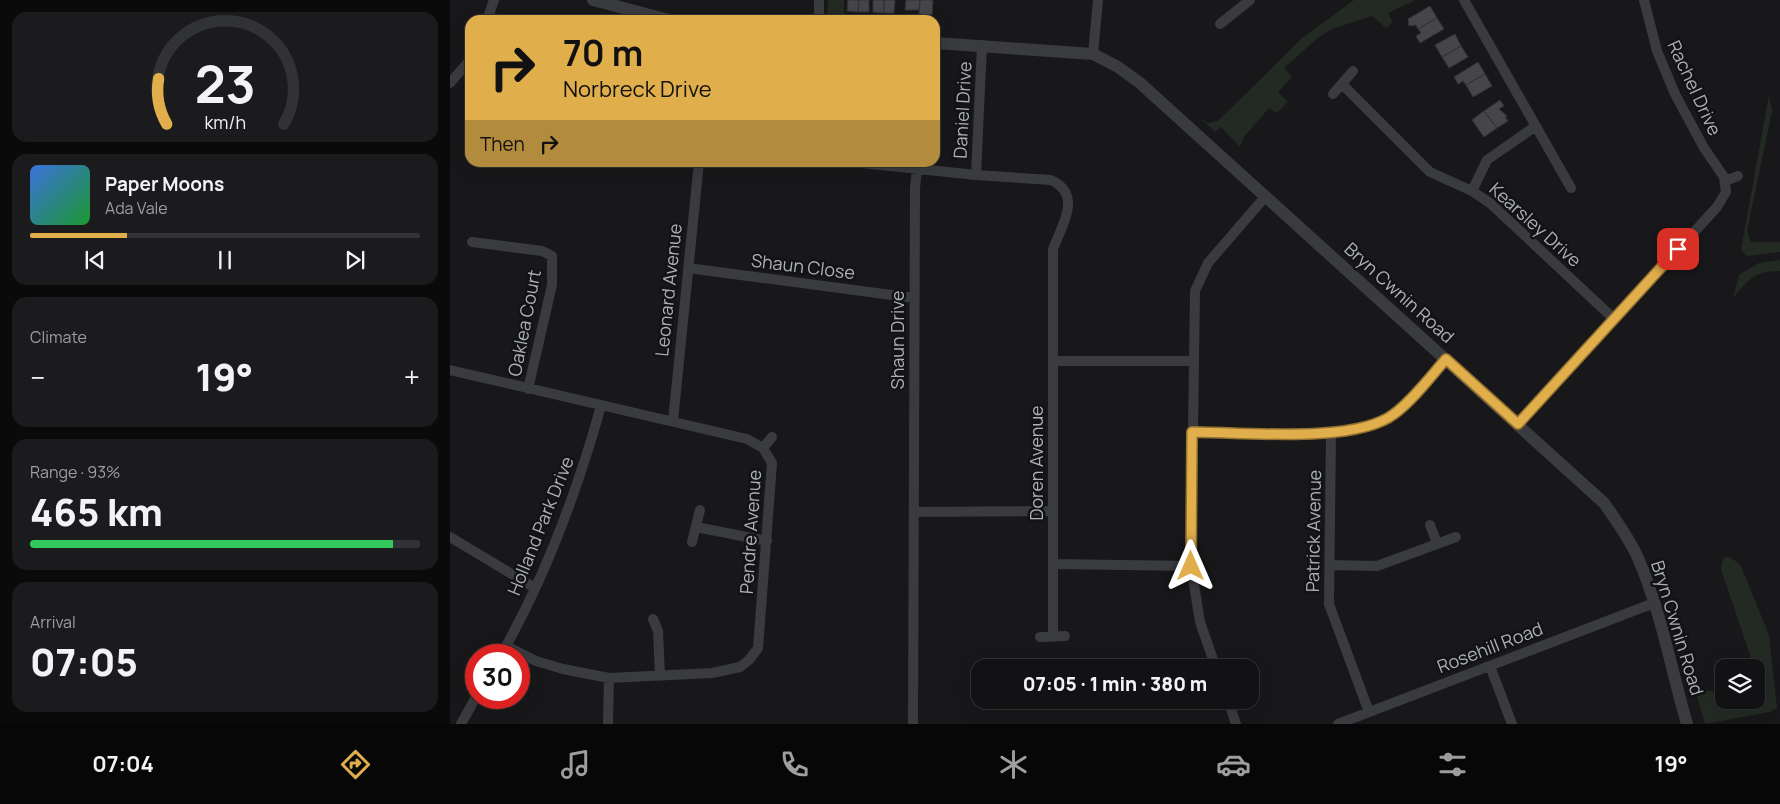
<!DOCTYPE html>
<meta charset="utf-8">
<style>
body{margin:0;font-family:Manrope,sans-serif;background:#1b1b1d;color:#f1f3f6;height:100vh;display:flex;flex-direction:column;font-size:19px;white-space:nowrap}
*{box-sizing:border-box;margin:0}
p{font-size:16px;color:#9c9ea0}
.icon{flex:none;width:28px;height:28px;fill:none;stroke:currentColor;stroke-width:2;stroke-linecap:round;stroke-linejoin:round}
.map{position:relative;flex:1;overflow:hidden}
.drawer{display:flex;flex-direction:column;gap:12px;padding:12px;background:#0a0a0b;width:450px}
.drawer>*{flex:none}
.guide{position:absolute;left:15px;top:15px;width:475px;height:152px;border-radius:15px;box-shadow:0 5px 20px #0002,0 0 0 1px #313234;background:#e0ae4b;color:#111;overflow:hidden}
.tools{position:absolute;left:1265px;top:659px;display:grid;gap:10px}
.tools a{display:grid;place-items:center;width:50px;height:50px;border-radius:10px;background:#121214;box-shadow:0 5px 20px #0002,0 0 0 1px #313234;font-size:25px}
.speed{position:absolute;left:15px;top:644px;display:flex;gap:10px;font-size:25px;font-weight:700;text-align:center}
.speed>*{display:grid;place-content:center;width:65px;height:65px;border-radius:50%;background:#121214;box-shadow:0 5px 20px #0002,0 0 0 1px #313234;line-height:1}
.speed .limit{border:8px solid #d22;background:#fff;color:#111}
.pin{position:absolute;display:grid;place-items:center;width:42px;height:42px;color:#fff;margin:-21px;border-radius:10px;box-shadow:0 2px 8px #0006}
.me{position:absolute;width:55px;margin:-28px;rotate:0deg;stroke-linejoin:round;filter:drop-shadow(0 0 4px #0008)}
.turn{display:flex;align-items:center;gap:18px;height:105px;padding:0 15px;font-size:22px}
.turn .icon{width:65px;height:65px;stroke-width:2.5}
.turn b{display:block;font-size:35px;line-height:42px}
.then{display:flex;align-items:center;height:48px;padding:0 15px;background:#0003;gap:10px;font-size:19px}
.big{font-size:38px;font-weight:800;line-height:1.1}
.drawer .card{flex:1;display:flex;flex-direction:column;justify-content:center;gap:8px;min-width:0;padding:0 18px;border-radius:15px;background:#1b1b1d}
.drawer .dial{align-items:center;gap:0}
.dial svg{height:130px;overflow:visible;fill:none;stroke:#313234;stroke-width:7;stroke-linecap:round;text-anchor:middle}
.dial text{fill:#f1f3f6;stroke:none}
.song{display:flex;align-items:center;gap:15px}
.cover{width:60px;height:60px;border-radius:8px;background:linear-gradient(135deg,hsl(220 70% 55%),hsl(130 70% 35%))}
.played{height:5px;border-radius:2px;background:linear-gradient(90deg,#e0ae4b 25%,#313234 25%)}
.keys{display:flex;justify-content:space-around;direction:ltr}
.heat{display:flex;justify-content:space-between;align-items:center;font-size:28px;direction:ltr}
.charge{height:8px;border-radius:4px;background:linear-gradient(90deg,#34c759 93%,#313234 0)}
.trip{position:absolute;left:521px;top:659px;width:288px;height:50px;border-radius:15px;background:#121214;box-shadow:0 5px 20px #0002,0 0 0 1px #313234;font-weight:800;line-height:50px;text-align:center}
.tab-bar{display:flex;height:80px;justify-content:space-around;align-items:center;background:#070708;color:#9c9ea0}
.tab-bar .icon{width:35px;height:35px}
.tab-bar .current{color:#e0ae4b}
.tab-bar b{font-size:22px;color:#f1f3f6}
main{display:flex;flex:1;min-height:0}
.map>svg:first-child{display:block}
.green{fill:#232a24}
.building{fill:#46464a;stroke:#333336}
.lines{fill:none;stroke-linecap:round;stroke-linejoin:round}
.minor{stroke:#3a3b3f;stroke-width:10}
.tertiary{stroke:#3a3b3f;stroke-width:12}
.route-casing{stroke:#927131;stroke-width:12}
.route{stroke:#e0ae4b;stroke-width:9}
.labels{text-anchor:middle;stroke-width:5;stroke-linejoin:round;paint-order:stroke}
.street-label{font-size:18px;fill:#acb0b9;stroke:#131315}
</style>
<main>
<section class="drawer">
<div class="card dial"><svg viewBox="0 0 100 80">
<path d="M14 69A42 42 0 1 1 86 69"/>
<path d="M14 69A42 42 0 0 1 9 41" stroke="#e0ae4b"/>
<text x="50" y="56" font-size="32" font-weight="700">23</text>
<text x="50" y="72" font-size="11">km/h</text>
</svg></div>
<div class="card">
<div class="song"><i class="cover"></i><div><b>Paper Moons</b><p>Ada Vale</p></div></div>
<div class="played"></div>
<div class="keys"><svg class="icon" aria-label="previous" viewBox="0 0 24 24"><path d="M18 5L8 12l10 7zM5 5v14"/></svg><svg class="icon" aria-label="pause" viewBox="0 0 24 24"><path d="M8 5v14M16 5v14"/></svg><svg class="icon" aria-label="next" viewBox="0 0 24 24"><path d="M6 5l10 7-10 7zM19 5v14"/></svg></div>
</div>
<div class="card"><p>Climate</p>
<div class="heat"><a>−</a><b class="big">19°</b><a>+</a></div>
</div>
<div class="card"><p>Range · 93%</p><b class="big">465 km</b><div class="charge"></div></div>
<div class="card"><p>Arrival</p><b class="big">07:05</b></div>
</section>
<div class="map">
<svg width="1330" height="724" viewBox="0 0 1330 724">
<rect width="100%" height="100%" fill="#18181a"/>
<path class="green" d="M 378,0 L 394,0 L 394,20 L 377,20 Z
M 904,0 L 966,0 L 938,13 L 943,22 L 936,28 L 922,16 L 882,29 L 869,37 L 834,68 L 842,77 L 828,92 L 838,102 L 827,113 L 819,108 L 793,138 L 790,147 L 771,127 L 765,132 L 751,119 L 758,123 L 768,121 L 852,38 Z
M 1319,95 L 1322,111 L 1297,231 L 1301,242 L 1330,242 L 1330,252 L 1297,256 L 1291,250 Z
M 1330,260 L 1330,271 C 1304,271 1299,279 1283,298 L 1289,275 L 1309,263 Z
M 1279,557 L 1290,564 L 1319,635 L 1327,708 L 1319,712 L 1255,724 L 1245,690 L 1274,692 L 1274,700 L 1306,700 L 1306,685 L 1311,687 L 1306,668 L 1304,667 L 1271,569 L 1273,558 Z"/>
<path class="building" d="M 398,0 L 409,0 L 408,12 L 397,11 Z
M 409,0 L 419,0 L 419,12 L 408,12 Z
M 423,0 L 434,0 L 434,13 L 423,12 Z
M 434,0 L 445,0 L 444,13 L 434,13 Z
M 456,0 L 470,0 L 469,10 L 455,10 Z
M 470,0 L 483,0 L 482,15 L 469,15 Z
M 980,6 L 987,18 L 968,29 L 966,25 L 959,26 L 958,19 Z
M 987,18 L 994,29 L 970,43 L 966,36 L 971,33 L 968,29 Z
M 1005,34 L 1011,46 L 992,57 L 985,45 Z
M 1011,46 L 1018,57 L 999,68 L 992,57 Z
M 1028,62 L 1035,74 L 1016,85 L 1013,81 L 1008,84 L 1004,77 Z
M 1035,74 L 1042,86 L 1023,97 L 1016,85 Z
M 1050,100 L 1054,106 L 1049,109 L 1057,116 L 1055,117 L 1058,121 L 1047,128 L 1034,111 Z
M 1034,111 L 1047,128 L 1034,137 L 1022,120 Z"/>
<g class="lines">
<path class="minor" d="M 369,0 L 369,20
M 1014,0 L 1121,188
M 37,20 L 44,0
M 770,24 L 800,0
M 643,54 L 648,0
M 0,83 L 20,60
M 892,84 L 980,172 L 1022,191 L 1040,203 L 1164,319
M 883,94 L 903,71
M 402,162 L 526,175 L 601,180 C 633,195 612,225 603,249 L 603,637
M 526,175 L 532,45
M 1275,181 L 1288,176
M 1022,191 L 1037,160 L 1086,126
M 22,242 L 92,251 L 102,256 L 102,285 L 78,389
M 238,268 L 464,298
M 603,361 L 743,361
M 0,370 L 297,439 L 313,448 L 322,463 L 308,648 L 299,660 L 290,667 L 262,673 L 159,678 L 113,669 L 86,661 L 56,646
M 223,421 L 249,162
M 1068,424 L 1267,207 L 1276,192 L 1274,177 L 1254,148 L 1225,94 L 1207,51 L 1194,0
M 742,432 C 792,432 905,444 944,414 C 964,399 980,377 996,359
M 881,433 L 879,604 L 919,712
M 313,448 L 322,437
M 464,512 L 603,511
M 980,525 L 987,543
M 246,527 L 317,541
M 0,537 L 85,588
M 242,542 L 250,510
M 604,564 L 741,566
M 880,565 L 927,566 L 1006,537
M 203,619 L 208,631 L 210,676
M 590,637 L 615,636
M 51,655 C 95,578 127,492 151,406
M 1040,666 L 1062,724
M 766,668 L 750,622 L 741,566 L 745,291 L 758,263 L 815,197
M 778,700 L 786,724
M 11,724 L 26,697
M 158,724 L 159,678
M 463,724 L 465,188 L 467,169
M 888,724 L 1204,603"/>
<path class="tertiary" d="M 143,0 L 219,20
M 485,43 L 643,54 L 668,67 L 690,83 L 1154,503 C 1166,520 1179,538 1188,558 C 1211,611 1221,669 1237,724"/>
</g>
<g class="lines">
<g class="route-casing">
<path id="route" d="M 741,566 L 742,432 C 793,432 905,444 944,414 C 964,399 980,377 996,359 L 1068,424 L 1228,249"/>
</g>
<use href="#route" class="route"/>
</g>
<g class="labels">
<g class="street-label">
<text transform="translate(1244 88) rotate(65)" y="6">Rachel Drive</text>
<text transform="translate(513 110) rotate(-87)" y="6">Daniel Drive</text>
<text transform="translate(1085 225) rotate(42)" y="6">Kearsley Drive</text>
<text transform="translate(353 267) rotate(7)" y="6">Shaun Close</text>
<text transform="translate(219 290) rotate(-84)" y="6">Leonard Avenue</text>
<text transform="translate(949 293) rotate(42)" y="6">Bryn Cwnin Road</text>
<text transform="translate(75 323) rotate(-79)" y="6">Oaklea Court</text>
<text transform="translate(448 340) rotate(-90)" y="6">Shaun Drive</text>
<text transform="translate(587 463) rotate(-90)" y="6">Doren Avenue</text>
<text transform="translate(91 526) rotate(-68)" y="6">Holland Park Drive</text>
<text transform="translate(864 531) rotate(-89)" y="6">Patrick Avenue</text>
<text transform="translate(301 532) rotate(-86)" y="6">Pendre Avenue</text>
<text transform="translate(1227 628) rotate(73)" y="6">Bryn Cwnin Road</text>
<text transform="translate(1040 648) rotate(-21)" y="6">Rosehill Road</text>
</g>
</g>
</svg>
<div class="tools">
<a><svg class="icon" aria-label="layers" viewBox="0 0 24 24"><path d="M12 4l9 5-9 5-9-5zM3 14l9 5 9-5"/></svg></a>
</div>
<div class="speed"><div class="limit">30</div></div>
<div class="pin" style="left:1228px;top:249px;background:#d93025"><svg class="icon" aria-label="arrive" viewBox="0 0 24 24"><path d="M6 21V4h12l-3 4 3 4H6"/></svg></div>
<svg class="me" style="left:741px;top:566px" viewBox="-20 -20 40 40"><path d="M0-17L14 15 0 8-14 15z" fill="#e0ae4b" stroke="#fff" stroke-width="4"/></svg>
<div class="trip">07:05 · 1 min · 380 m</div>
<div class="guide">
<div class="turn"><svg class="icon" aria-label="right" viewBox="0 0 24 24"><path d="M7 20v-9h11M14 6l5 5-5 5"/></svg><div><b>70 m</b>Norbreck Drive</div></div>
<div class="then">Then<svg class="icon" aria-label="right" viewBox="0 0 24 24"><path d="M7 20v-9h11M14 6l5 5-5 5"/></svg></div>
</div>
</div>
</main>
<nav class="tab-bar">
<b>07:04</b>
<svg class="icon current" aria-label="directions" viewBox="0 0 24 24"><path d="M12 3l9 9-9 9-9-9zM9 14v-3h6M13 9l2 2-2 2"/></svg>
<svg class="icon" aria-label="music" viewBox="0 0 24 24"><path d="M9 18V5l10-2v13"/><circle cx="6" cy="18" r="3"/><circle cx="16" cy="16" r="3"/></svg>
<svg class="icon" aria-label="phone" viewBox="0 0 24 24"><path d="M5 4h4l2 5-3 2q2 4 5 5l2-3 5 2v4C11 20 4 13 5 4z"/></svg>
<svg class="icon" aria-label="climate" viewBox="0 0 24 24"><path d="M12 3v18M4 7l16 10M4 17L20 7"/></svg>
<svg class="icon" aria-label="car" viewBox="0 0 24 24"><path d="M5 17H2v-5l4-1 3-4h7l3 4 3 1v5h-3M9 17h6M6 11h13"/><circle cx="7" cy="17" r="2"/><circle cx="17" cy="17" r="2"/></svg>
<svg class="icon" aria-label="filters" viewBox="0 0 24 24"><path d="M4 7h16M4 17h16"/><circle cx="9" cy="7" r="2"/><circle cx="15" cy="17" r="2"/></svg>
<b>19°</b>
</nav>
